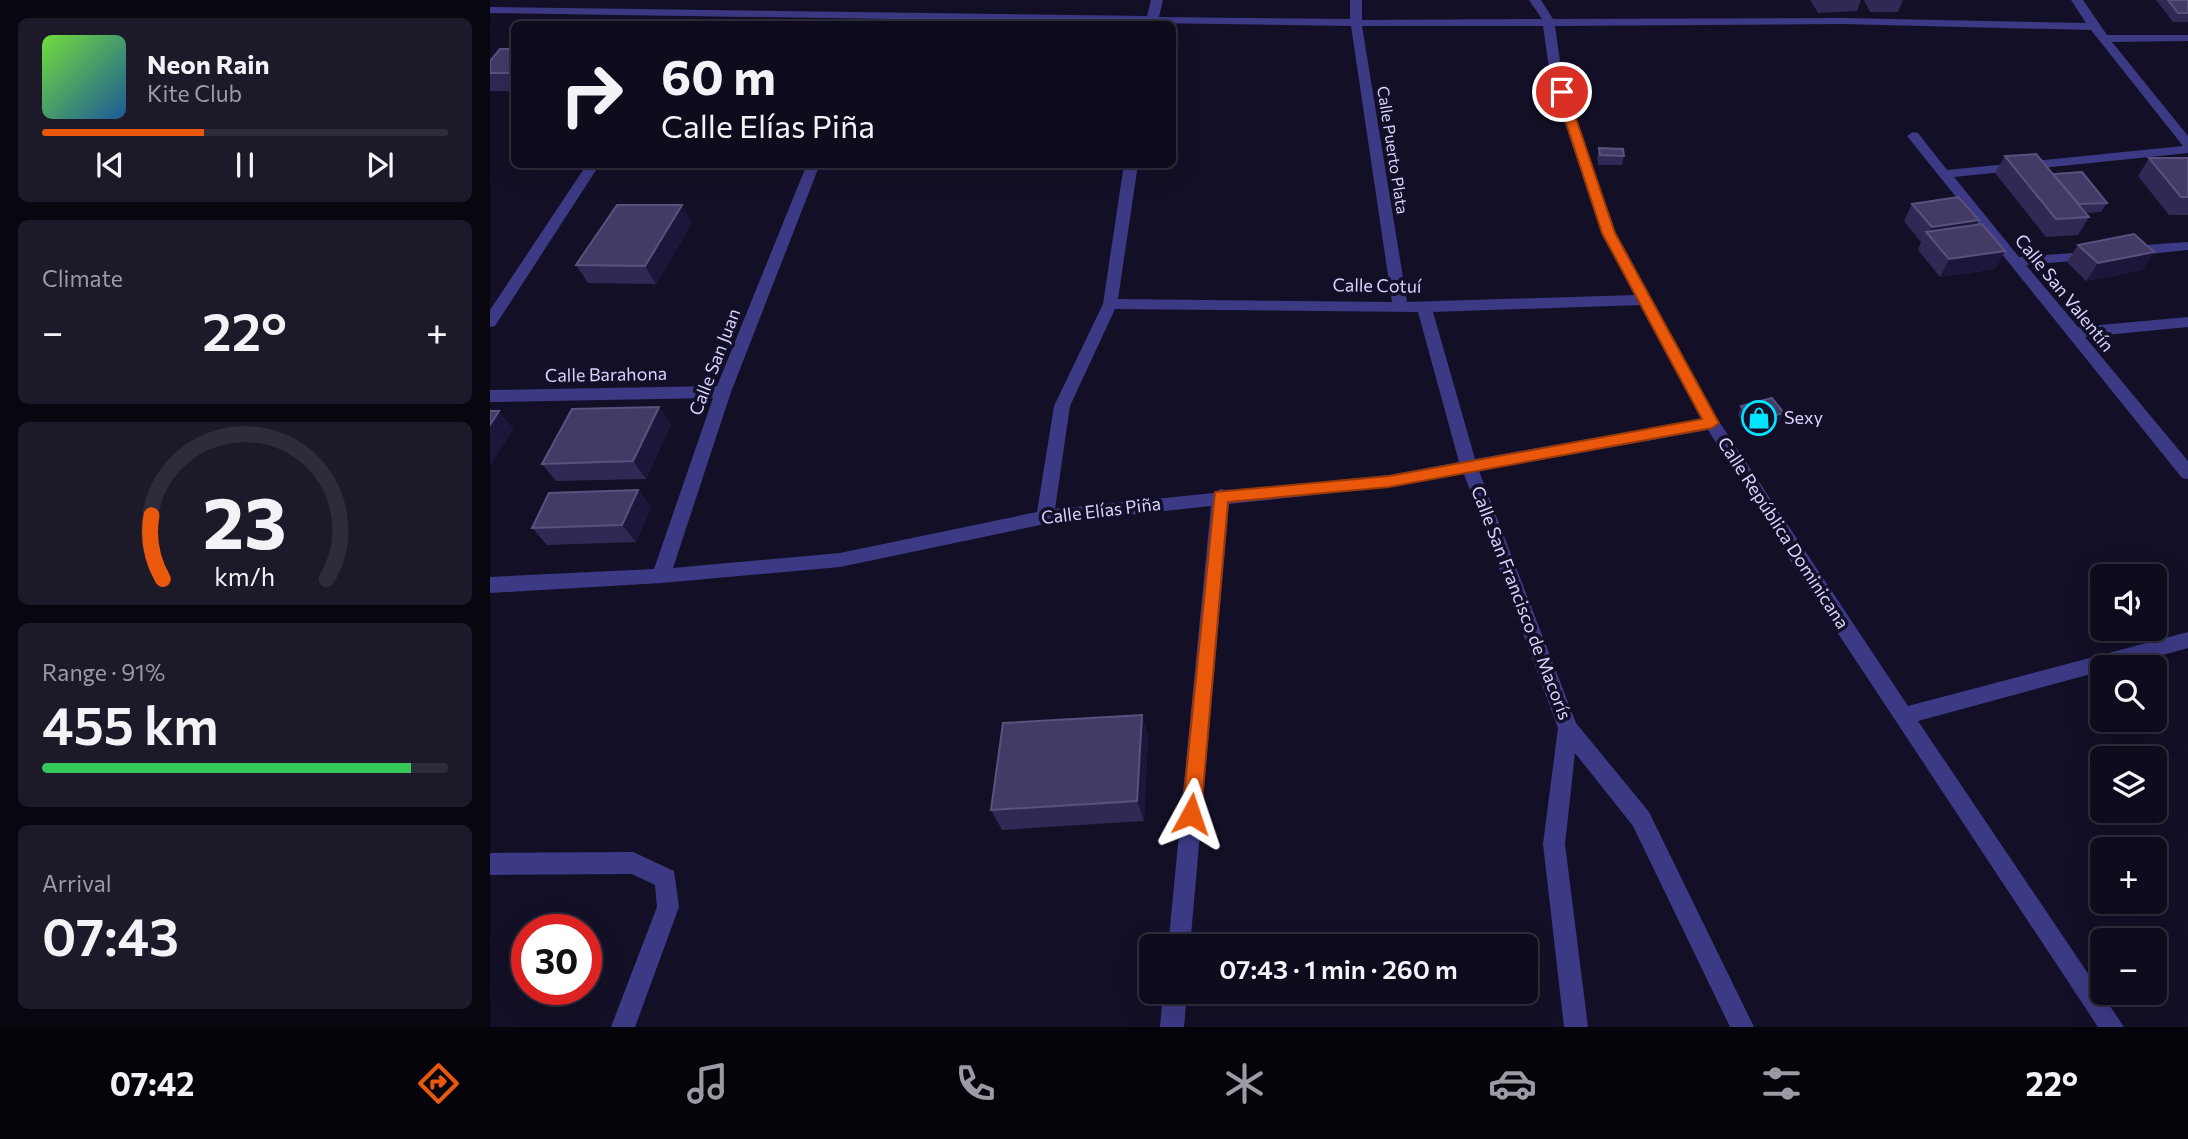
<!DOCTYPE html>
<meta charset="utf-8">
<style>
body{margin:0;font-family:Commissioner,sans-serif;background:#1c1929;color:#f1f3f6;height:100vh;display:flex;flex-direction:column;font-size:26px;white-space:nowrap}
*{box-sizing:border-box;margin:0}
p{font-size:23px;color:#9b9ba3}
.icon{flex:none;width:38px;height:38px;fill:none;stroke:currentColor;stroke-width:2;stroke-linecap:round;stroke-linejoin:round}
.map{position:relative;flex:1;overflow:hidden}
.drawer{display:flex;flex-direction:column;gap:18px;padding:18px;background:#08060f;width:490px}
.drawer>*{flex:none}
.guide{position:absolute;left:21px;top:21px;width:665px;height:147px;border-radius:10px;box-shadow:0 7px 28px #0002,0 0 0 2px #2e2b3b;background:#0e0b1c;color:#f1f3f6;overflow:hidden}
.buttons{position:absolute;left:1600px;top:564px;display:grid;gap:14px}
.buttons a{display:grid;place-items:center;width:77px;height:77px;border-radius:10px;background:#0e0b1c;box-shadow:0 7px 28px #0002,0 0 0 2px #2e2b3b;font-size:35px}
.speed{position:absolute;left:21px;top:914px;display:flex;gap:14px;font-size:35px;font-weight:700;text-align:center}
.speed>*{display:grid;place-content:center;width:91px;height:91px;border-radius:50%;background:#0e0b1c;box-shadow:0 7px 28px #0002,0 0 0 2px #2e2b3b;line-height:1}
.speed .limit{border:10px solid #d22;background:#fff;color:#111}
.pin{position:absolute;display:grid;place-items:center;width:60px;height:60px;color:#fff;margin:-30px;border:4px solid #fff;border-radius:50%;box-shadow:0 2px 7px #0007}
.me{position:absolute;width:77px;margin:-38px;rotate:5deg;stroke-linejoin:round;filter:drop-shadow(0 0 5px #0008)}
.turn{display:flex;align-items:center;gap:24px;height:147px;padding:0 35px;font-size:32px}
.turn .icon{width:91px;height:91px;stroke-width:2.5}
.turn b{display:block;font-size:49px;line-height:60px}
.big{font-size:52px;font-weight:600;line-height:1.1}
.drawer .tile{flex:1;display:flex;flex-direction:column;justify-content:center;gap:10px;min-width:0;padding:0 24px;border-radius:10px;background:#1c1929}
.drawer .dial{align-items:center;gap:0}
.dial svg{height:182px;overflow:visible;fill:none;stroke:#2e2b3b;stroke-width:7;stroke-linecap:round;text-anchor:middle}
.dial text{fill:#f1f3f6;stroke:none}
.song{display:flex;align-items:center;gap:21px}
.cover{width:84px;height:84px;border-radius:10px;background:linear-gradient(135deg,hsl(100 70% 55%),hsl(210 70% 35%))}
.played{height:7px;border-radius:4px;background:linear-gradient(90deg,#ea580c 40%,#2e2b3b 40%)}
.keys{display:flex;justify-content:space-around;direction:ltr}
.heat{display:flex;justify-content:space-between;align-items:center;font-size:38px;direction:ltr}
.charge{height:10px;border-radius:5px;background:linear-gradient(90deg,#34c759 91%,#2e2b3b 0)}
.trip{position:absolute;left:649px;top:934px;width:399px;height:70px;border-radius:10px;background:#0e0b1c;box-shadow:0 7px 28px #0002,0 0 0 2px #2e2b3b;font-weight:600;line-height:70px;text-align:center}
.dock{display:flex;height:112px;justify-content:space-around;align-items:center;background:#06040b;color:#9b9ba3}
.dock .icon{width:49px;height:49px}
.dock .selected{color:#ea580c}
.dock b{font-size:32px;color:#f1f3f6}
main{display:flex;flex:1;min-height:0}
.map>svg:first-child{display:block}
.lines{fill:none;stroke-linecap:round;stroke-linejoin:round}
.minor{fill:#3d3a85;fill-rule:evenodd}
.wall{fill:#312854}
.shaded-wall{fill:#1d163a}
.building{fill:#433a66;stroke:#5a527e;stroke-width:2}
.route{fill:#ea580c;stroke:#983908;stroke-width:2}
.labels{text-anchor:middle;stroke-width:7;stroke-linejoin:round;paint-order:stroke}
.far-street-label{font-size:16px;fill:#d9d4ff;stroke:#130f26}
.street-label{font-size:18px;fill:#d9d4ff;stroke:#130f26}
.poi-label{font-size:18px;fill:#d9d4ff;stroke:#130f26;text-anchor:start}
</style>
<main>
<section class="drawer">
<div class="tile">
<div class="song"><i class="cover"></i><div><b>Neon Rain</b><p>Kite Club</p></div></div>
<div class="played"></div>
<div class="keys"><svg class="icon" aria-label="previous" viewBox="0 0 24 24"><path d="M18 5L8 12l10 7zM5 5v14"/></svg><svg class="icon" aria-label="pause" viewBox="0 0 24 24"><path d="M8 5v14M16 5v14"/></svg><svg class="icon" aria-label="next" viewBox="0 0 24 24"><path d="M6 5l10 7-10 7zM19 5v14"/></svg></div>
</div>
<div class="tile"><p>Climate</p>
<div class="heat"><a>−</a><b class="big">22°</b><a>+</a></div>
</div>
<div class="tile dial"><svg viewBox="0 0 100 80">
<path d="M14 69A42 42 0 1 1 86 69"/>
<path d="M14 69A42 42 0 0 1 9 41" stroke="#ea580c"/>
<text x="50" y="56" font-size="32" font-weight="700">23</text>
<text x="50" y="72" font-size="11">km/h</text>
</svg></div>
<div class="tile"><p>Range · 91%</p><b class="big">455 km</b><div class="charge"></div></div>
<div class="tile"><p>Arrival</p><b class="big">07:43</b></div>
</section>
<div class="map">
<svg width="1698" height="1027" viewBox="0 0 1698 1027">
<rect width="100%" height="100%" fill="#130f26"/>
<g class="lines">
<path class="minor" d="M 661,0 L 673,0 L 669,17 L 860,19 L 860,0 L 872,0 L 872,20 L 1052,19 L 1039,0 L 1051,0 L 1063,19 L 1352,18 L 1596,23 L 1581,0 L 1593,0 L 1617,35 L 1698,35 L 1698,41 L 1622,42 L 1698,136 L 1698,153 L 1464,177 L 1529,257 L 1609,251 L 1609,257 L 1604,259 L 1536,265 L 1588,327 L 1698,317 L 1698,327 L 1595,337 L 1698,461 L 1698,479 L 1692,478 L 1417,136 L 1423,132 L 1428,133 L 1457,170 L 1693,146 L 1601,30 L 1352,24 L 1065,26 L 1071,68 L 1084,115 L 1126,233 L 1228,420 L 1418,706 L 1698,632 L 1698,648 L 1629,667 L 1612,667 L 1612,671 L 1428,721 L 1634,1027 L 1608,1027 L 1310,576 L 1218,430 L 989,471 L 1086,723 L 1159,812 L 1264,1027 L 1240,1027 L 1143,826 L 1085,753 L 1075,844 L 1098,1027 L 1074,1027 L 1053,844 L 1068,728 L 974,474 L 899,487 L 739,504 L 700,947 L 678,947 L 721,506 L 555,524 L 350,567 L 171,583 L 0,593 L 0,577 L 164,569 L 223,398 L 0,402 L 0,390 L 227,386 L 317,164 L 330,164 L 241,392 L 183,568 L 350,553 L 547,512 L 564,406 L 613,304 L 634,164 L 648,164 L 628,299 L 902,302 L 861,26 L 0,13 L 0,7 L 657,16 ZM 872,26 L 1053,26 L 1059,68 L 1072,115 L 1112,233 L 1145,295 L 917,302 ZM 1151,305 L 1212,419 L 985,459 L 943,312 ZM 625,309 L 928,312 L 969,462 L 899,475 L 737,491 L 731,489 L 724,493 L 565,509 L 580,406 Z
M 97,164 L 110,164 L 5,326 L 0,327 L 0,310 Z
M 1698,242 L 1698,250 L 1639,256 L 1632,251 L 1639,246 Z
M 143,852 L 184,871 L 189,907 L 145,1027 L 121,1027 L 167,907 L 165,885 L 142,874 L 0,875 L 0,853 Z
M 673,992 L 697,992 L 694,1027 L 670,1027 Z"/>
</g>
<path class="wall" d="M 1320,0 L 1371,0 L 1367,11 L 1328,13 Z
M 1374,0 L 1413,0 L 1408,12 L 1380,12 Z
M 1666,0 L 1698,0 L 1698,22 L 1683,22 Z
M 24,49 L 24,91 L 0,91 L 0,61 Z
M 1109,148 L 1134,156 L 1132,165 L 1108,165 L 1107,157 Z
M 1515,156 L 1563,174 L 1617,203 L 1611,212 L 1596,213 L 1599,217 L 1588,235 L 1556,237 L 1505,173 Z
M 1659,158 L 1698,158 L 1698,215 L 1679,215 L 1648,176 Z
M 1422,204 L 1486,225 L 1515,251 L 1505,269 L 1450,277 L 1428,250 L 1431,242 L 1414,221 Z
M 202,223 L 166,284 L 98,283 L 86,265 Z
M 1588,245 L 1664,252 L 1652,270 L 1596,281 L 1577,262 Z
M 1251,406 L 1290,422 L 1258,430 L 1248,415 Z
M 169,407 L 181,424 L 156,479 L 66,481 L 52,464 Z
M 148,490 L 161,508 L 146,542 L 57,545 L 42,528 Z
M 652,715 L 658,737 L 654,821 L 512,830 L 501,810 Z"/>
<path class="shaded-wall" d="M 192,205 L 202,223 L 166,284 L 155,266 Z
M 1489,220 L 1479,238 L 1438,234 L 1442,227 Z
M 1515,251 L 1505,269 L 1450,277 L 1459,259 Z
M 1664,252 L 1652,270 L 1596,281 L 1608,263 Z
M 169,407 L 181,424 L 156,479 L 143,461 Z
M 9,411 L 24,429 L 0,466 L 0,425 Z
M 1294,413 L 1290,422 L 1258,430 L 1262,421 Z
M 148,490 L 161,508 L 146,542 L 132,525 Z
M 652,715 L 658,737 L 654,821 L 647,801 Z"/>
<path class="building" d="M 1678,0 L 1698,0 L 1698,13 L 1688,13 Z
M 10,49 L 24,49 L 24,73 L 0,73 L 0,61 Z
M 1109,148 L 1133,149 L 1134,156 L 1110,155 Z
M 1546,154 L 1599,217 L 1566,219 L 1515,156 Z
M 1659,158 L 1698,158 L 1698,197 L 1691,197 Z
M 1592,172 L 1617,203 L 1589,204 L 1563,174 Z
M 1468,197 L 1489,220 L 1442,227 L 1422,204 Z
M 127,205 L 192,205 L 155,266 L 86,265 Z
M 1492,224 L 1515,251 L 1459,259 L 1436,232 Z
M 1644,234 L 1664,252 L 1608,263 L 1588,245 Z
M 1282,398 L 1294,413 L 1262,421 L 1251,406 Z
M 169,407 L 143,461 L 52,464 L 82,409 Z
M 0,411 L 9,411 L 0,425 Z
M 148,490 L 132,525 L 42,528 L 59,493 Z
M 652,715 L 647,801 L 501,810 L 513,723 Z"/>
<path class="route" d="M 1072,88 L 1077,92 L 1125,233 L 1229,423 L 1222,428 L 899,487 L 738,502 L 711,814 L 708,821 L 701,823 L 695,821 L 692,814 L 725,492 L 899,476 L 1212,419 L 1112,233 L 1066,92 Z"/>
<defs>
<g id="shop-ring" transform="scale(1.75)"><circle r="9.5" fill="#130f26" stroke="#00e5ff" stroke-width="1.5"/><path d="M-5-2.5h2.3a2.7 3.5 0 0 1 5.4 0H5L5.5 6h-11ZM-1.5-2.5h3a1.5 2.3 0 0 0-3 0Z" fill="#00e5ff"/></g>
</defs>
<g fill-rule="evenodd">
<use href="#shop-ring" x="1269" y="418"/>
</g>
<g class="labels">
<g class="far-street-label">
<text transform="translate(903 150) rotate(81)" y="6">Calle Puerto Plata</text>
</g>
<g class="street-label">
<text transform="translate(887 286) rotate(1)" y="6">Calle Cotuí</text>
<text transform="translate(1574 293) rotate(51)" y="6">Calle San Valentín</text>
<text transform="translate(225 362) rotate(-69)" y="6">Calle San Juan</text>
<text transform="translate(116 375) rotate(-1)" y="6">Calle Barahona</text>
<text transform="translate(611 511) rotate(-7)" y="6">Calle Elías Piña</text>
<text transform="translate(1293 533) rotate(57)" y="6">Calle República Dominicana</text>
<text transform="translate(1031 603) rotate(69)" y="6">Calle San Francisco de Macorís</text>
</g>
<g class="poi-label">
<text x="1294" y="424">Sexy</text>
</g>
</g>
</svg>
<div class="buttons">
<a><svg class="icon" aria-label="sound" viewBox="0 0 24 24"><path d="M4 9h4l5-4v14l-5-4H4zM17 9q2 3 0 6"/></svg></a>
<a><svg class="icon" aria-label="search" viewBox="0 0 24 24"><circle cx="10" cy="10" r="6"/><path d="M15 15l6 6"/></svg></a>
<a><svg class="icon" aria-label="layers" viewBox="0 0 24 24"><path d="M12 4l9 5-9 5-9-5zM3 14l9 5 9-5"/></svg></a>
<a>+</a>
<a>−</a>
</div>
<div class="speed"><div class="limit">30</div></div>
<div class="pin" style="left:1072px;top:92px;background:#d93025"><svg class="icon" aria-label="arrive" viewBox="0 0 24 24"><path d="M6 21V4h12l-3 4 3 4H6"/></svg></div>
<svg class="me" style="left:701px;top:814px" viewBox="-20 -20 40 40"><path d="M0-17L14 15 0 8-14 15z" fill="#ea580c" stroke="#fff" stroke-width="4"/></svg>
<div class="trip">07:43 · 1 min · 260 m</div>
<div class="guide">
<div class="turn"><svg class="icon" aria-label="right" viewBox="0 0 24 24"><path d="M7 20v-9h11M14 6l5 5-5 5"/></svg><div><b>60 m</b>Calle Elías Piña</div></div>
</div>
</div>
</main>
<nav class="dock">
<b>07:42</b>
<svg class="icon selected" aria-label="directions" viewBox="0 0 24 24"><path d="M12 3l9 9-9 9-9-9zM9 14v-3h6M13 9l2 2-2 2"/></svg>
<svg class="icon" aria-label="music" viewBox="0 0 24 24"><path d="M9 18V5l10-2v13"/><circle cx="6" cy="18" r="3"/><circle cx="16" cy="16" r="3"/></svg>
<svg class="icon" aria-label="phone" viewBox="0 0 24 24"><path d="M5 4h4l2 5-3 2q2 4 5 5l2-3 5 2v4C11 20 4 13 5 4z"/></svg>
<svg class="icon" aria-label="climate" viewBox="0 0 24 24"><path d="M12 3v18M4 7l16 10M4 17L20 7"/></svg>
<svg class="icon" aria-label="car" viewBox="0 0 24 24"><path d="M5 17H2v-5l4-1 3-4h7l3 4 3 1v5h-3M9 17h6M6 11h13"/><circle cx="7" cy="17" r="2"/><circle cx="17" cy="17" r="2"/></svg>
<svg class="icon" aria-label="filters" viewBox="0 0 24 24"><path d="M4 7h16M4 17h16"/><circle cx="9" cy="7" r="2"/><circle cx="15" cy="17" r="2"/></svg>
<b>22°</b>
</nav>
